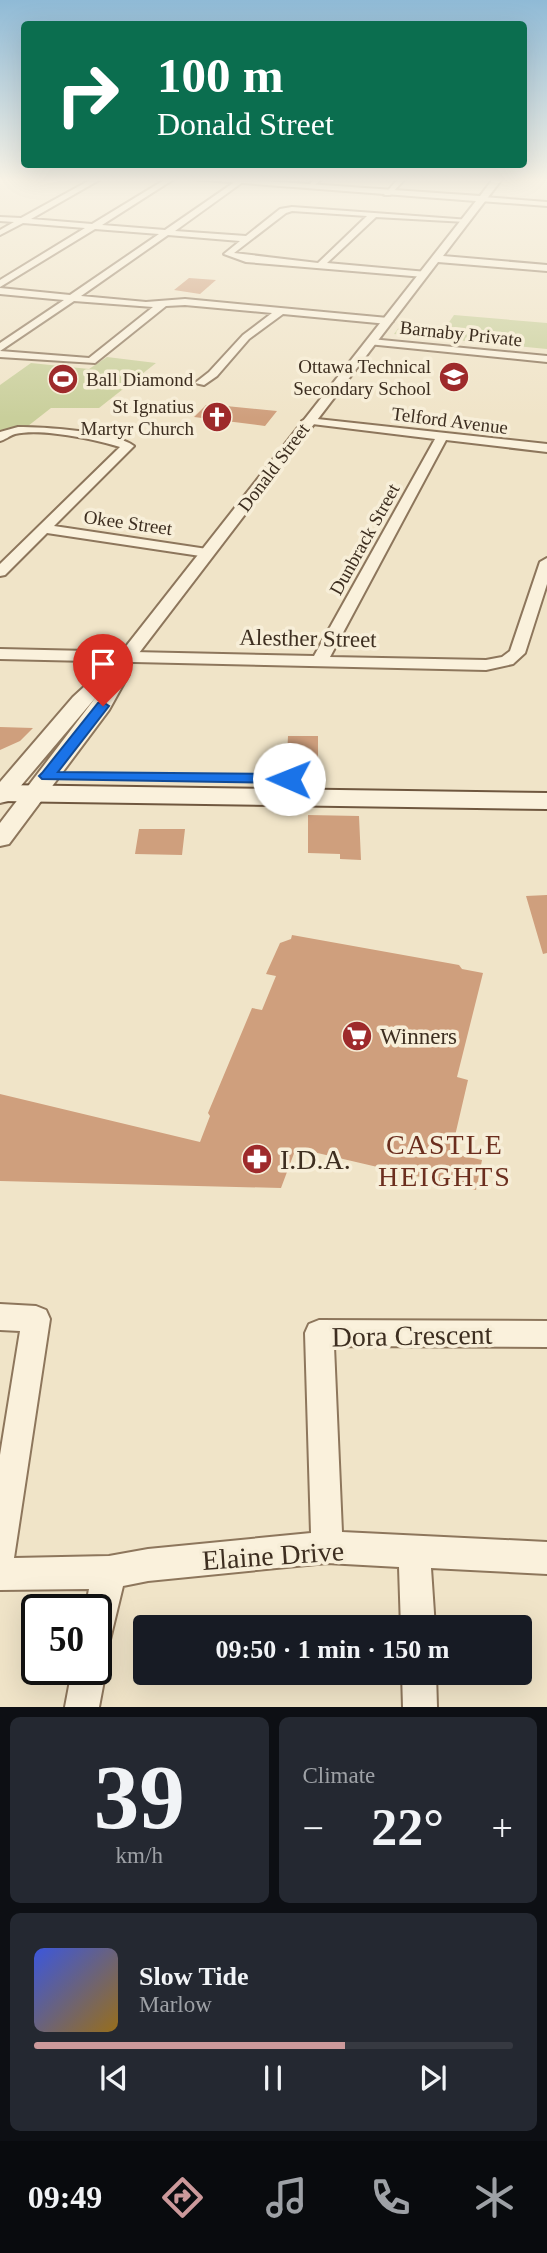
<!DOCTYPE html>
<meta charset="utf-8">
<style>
body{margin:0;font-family:"Times New Roman",serif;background:#242831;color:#f1f3f6;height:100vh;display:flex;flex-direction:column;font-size:26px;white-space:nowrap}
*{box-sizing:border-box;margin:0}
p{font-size:23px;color:#9ea1a6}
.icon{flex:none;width:38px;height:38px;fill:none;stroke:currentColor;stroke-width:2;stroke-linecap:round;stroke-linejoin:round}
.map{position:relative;height:1707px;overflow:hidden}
.details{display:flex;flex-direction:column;gap:10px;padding:10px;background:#0d0f14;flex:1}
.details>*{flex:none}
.banner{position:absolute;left:21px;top:21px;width:506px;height:147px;border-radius:7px;box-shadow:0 7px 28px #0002;background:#0b6e4f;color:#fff;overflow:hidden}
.speed{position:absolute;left:21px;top:1594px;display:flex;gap:14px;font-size:35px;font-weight:700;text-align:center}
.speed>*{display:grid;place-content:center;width:91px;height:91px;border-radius:50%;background:#171b24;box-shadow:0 7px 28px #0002;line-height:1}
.speed .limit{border:4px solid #111;border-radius:10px;background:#fff;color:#111}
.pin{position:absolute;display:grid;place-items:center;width:60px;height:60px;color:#fff;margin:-72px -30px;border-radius:50% 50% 50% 0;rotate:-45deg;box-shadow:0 0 7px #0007}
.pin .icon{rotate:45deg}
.me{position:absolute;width:77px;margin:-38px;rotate:271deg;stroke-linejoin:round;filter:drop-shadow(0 0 5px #0008)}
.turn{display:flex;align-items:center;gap:24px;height:147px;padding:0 21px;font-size:32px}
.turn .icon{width:91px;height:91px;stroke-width:2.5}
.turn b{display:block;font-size:49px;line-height:60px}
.big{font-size:52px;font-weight:700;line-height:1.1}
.details .card{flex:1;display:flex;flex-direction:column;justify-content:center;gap:10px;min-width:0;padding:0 24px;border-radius:10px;background:#242831}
.details .dial{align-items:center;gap:0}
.dial b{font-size:91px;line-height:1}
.song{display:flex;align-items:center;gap:21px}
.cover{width:84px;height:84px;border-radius:10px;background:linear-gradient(135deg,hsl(230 70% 55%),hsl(40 70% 35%))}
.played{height:7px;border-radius:4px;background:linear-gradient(90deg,#cc999b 65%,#363941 65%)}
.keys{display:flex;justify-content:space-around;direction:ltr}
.heat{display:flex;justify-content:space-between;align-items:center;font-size:38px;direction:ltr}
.details .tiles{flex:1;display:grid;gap:10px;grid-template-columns:1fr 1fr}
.card:last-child{grid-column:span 2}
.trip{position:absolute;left:133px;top:1615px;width:399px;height:70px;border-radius:7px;background:#171b24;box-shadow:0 7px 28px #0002;font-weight:700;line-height:70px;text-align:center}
.tab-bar{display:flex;height:112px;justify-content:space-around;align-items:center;background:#090b0e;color:#9ea1a6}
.tab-bar .icon{width:49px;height:49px}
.tab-bar .current{color:#cc999b}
.tab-bar b{font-size:32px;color:#f1f3f6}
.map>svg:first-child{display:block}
.green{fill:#c9cf9b}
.building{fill:#cf9f7d}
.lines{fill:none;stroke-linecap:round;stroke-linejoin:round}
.minor-casing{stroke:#8d765c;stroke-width:4}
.tertiary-casing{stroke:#8d765c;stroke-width:4}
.secondary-casing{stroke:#6f573f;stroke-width:4}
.minor{fill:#faf1dc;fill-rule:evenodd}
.tertiary{fill:#faf1dc;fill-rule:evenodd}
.secondary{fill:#faf1dc;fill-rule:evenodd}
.route{fill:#1a73e8;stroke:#114b97;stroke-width:2}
.labels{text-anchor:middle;stroke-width:7;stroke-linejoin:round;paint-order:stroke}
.far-street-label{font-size:19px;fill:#3d2e20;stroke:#f7eed8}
.far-poi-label{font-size:19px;fill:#3d2e20;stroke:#f7eed8;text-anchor:end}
.street-label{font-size:23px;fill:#3d2e20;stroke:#f7eed8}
.poi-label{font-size:23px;fill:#3d2e20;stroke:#f7eed8;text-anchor:start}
.near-neighbourhood-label{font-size:28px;letter-spacing:2px;fill:#6b2e1e;stroke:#f7eed8}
.near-poi-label{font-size:28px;fill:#3d2e20;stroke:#f7eed8;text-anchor:start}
.near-street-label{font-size:28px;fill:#3d2e20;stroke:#f7eed8}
</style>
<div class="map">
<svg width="547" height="1707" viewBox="0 0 547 1707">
<rect width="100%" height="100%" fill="#f0e4c8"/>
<path class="green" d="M 454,315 L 547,323 L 547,349 L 394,334 L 400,326 L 443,331 Z
M 107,357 L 156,363 L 99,408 L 51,408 L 28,426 L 0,431 L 0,385 L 31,363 L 89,369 Z"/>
<path class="building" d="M 189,278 L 216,280 L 200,294 L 174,290 Z
M 216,404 L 226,406 L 277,411 L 265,426 L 194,417 L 206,405 Z
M 0,727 L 33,728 L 20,741 L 0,750 Z
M 288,736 L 318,736 L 318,759 L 287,758 Z
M 308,815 L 359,816 L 361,860 L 340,859 L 340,854 L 308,853 Z
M 139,829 L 185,829 L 182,855 L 135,854 Z
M 547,895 L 547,953 L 543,954 L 526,896 Z
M 292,935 L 459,965 L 462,969 L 483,973 L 457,1077 L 468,1080 L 451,1153 L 482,1160 L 476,1190 L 296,1148 L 281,1188 L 0,1181 L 0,1094 L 200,1142 L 210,1116 L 208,1113 L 252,1008 L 262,1010 L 276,976 L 266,974 L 280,943 L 291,939 Z"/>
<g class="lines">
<g class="minor-casing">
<path id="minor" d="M 92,179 L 101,179 L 31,219 L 92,224 L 166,179 L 174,179 L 102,225 L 165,230 L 239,179 L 247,179 L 175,231 L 246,236 L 280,209 L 292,207 L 470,220 L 466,222 L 376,217 L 327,263 L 427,272 L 424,277 L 246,262 L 224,254 L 240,241 L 168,235 L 81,296 L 146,302 L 185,299 L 388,318 L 393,321 L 388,324 L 283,314 L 249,339 L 217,376 L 204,385 L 195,383 L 209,372 L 243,335 L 272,313 L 185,305 L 166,306 L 95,363 L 0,357 L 0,343 L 64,300 L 0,294 L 0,288 L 70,295 L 159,234 L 95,229 L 0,287 L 0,280 L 85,228 L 23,223 L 0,235 L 0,230 L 14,222 L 0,221 L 0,217 L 21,218 ZM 292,211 L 367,216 L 318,263 L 234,253 L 286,213 ZM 74,301 L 153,307 L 89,358 L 0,351 Z
M 314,179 L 322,179 L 311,188 L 307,188 Z
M 398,179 L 405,179 L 390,195 L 384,195 Z
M 483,197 L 547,202 L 547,206 L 480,201 Z
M 371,339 L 547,356 L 547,362 L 368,344 L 366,342 Z
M 308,418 L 547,444 L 547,452 L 446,440 L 330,657 L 486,660 L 502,657 L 510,651 L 540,562 L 547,558 L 547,584 L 525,653 L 513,664 L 486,670 L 0,659 L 0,649 L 314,656 L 435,439 L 304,423 L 302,421 Z
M 18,427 C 43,427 115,431 134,446 L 54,526 L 207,549 L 214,553 L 207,557 L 47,533 L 5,575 L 0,576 L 0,564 L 120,447 C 94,439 41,428 15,434 C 9,436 5,440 0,441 L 0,432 Z
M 0,1304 L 36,1306 L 46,1310 L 50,1319 L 14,1558 L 109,1556 L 148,1549 L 311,1533 L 305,1333 L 309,1324 L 319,1320 L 547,1321 L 547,1347 L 334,1346 L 342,1532 L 547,1542 L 547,1574 L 431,1568 L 435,1628 L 401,1628 L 399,1567 L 327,1563 L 148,1581 L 123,1586 L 108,1648 L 96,1653 L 96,1610 L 85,1610 L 89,1589 L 0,1590 L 0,1455 L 20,1331 L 0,1330 Z
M 96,1656 L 101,1658 L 106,1670 L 99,1707 L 65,1707 L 72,1670 L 96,1670 Z
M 402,1673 L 436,1673 L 437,1707 L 403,1707 Z"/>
</g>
<g class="tertiary-casing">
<path id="tertiary" d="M 190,179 L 236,179 L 480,196 L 493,179 L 502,179 L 443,256 L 547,265 L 547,271 L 438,262 L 126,670 L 129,674 L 109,710 L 9,844 L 0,846 L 0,823 L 96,697 L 8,801 L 0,803 L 0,782 L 73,697 L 120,654 L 476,201 Z"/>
</g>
<g class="secondary-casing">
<path id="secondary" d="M 0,785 L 547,793 L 547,809 L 0,801 Z"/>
</g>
<use href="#minor" class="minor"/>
<use href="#tertiary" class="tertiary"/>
<use href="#secondary" class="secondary"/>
</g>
<linearGradient id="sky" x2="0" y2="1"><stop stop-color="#8fbad6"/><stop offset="0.43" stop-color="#f8f3e6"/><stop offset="1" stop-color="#f8f3e6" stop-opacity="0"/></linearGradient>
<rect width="547" height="418" fill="url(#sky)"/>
<path class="route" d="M 103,702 L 109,706 L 58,772 L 289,774 L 296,779 L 289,783 L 42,779 L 39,776 L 42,773 L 98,703 Z"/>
<defs>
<g id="school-disc" transform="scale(1.575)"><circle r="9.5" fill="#9e2a2b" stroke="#f7eed8"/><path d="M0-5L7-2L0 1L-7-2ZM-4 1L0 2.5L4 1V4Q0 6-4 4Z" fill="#fff"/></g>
<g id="stadium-disc" transform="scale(1.575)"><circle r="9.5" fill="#9e2a2b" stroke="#f7eed8"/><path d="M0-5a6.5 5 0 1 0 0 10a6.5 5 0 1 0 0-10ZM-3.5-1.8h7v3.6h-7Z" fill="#fff"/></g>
<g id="church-disc" transform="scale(1.575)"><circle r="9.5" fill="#9e2a2b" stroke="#f7eed8"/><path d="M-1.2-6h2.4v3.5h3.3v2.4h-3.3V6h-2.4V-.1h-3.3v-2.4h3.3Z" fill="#fff"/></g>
<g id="supermarket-disc" transform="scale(1.575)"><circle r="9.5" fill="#9e2a2b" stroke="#f7eed8"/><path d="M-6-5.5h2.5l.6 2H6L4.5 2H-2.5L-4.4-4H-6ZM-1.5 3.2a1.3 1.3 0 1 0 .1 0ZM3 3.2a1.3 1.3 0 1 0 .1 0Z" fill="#fff"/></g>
<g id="pharmacy-disc" transform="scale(1.575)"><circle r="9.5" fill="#9e2a2b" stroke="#f7eed8"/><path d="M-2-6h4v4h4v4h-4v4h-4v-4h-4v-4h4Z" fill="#fff"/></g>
</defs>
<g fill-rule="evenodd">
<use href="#school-disc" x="454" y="377"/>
<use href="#stadium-disc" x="63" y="379"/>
<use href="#church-disc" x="217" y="417"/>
<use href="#supermarket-disc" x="357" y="1036"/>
<use href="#pharmacy-disc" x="257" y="1159"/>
</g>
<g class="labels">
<g class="far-street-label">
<text transform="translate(461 333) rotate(6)" y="7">Barnaby Private</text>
<text transform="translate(450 420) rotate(7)" y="7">Telford Avenue</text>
<text transform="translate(273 467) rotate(-53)" y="7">Donald Street</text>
<text transform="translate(128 522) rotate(8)" y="7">Okee Street</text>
<text transform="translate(364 539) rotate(-61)" y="7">Dunbrack Street</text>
</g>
<g class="far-poi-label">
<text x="431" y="373">Ottawa Technical<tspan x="431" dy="22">Secondary School</tspan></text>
<text x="86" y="386" text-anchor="start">Ball Diamond</text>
<text x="194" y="413">St Ignatius<tspan x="194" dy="22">Martyr Church</tspan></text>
</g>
<g class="street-label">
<text transform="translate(308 638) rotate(1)" y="8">Alesther Street</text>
</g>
<g class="poi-label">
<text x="380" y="1044">Winners</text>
</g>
<g class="near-neighbourhood-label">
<text x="445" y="1154">CASTLE<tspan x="445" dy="32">HEIGHTS</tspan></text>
</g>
<g class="near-poi-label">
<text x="280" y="1169">I.D.A.</text>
</g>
<g class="near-street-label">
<text transform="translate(412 1335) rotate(-1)" y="10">Dora Crescent</text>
<text transform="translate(273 1555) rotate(-4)" y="10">Elaine Drive</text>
</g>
</g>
</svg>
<div class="speed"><div class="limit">50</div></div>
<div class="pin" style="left:103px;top:706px;background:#d93025"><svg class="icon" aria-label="arrive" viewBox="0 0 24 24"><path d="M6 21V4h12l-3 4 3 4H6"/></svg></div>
<svg class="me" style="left:289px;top:779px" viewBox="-20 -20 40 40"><circle r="19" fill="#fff"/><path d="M0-13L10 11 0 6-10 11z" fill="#1a73e8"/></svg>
<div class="trip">09:50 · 1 min · 150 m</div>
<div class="banner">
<div class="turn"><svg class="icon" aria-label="right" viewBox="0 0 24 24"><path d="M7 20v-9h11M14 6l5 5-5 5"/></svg><div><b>100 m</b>Donald Street</div></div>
</div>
</div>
<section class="details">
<div class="tiles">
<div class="card dial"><b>39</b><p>km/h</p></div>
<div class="card"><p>Climate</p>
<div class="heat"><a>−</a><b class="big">22°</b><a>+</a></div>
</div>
<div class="card">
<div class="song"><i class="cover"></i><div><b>Slow Tide</b><p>Marlow</p></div></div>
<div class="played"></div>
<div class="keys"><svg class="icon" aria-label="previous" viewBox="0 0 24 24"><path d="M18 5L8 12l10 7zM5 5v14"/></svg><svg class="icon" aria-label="pause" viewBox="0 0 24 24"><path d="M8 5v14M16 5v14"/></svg><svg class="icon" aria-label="next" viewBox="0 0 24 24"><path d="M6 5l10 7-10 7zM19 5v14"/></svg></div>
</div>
</div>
</section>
<nav class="tab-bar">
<b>09:49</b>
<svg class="icon current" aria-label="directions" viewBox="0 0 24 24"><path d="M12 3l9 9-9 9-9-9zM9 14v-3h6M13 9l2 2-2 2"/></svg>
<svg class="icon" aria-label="music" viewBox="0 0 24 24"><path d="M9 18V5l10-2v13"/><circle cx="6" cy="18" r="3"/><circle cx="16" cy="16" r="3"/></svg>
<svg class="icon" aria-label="phone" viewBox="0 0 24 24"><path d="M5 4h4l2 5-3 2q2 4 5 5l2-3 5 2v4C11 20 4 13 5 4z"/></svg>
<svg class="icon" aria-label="climate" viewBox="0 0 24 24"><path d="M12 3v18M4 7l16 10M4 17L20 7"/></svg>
</nav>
